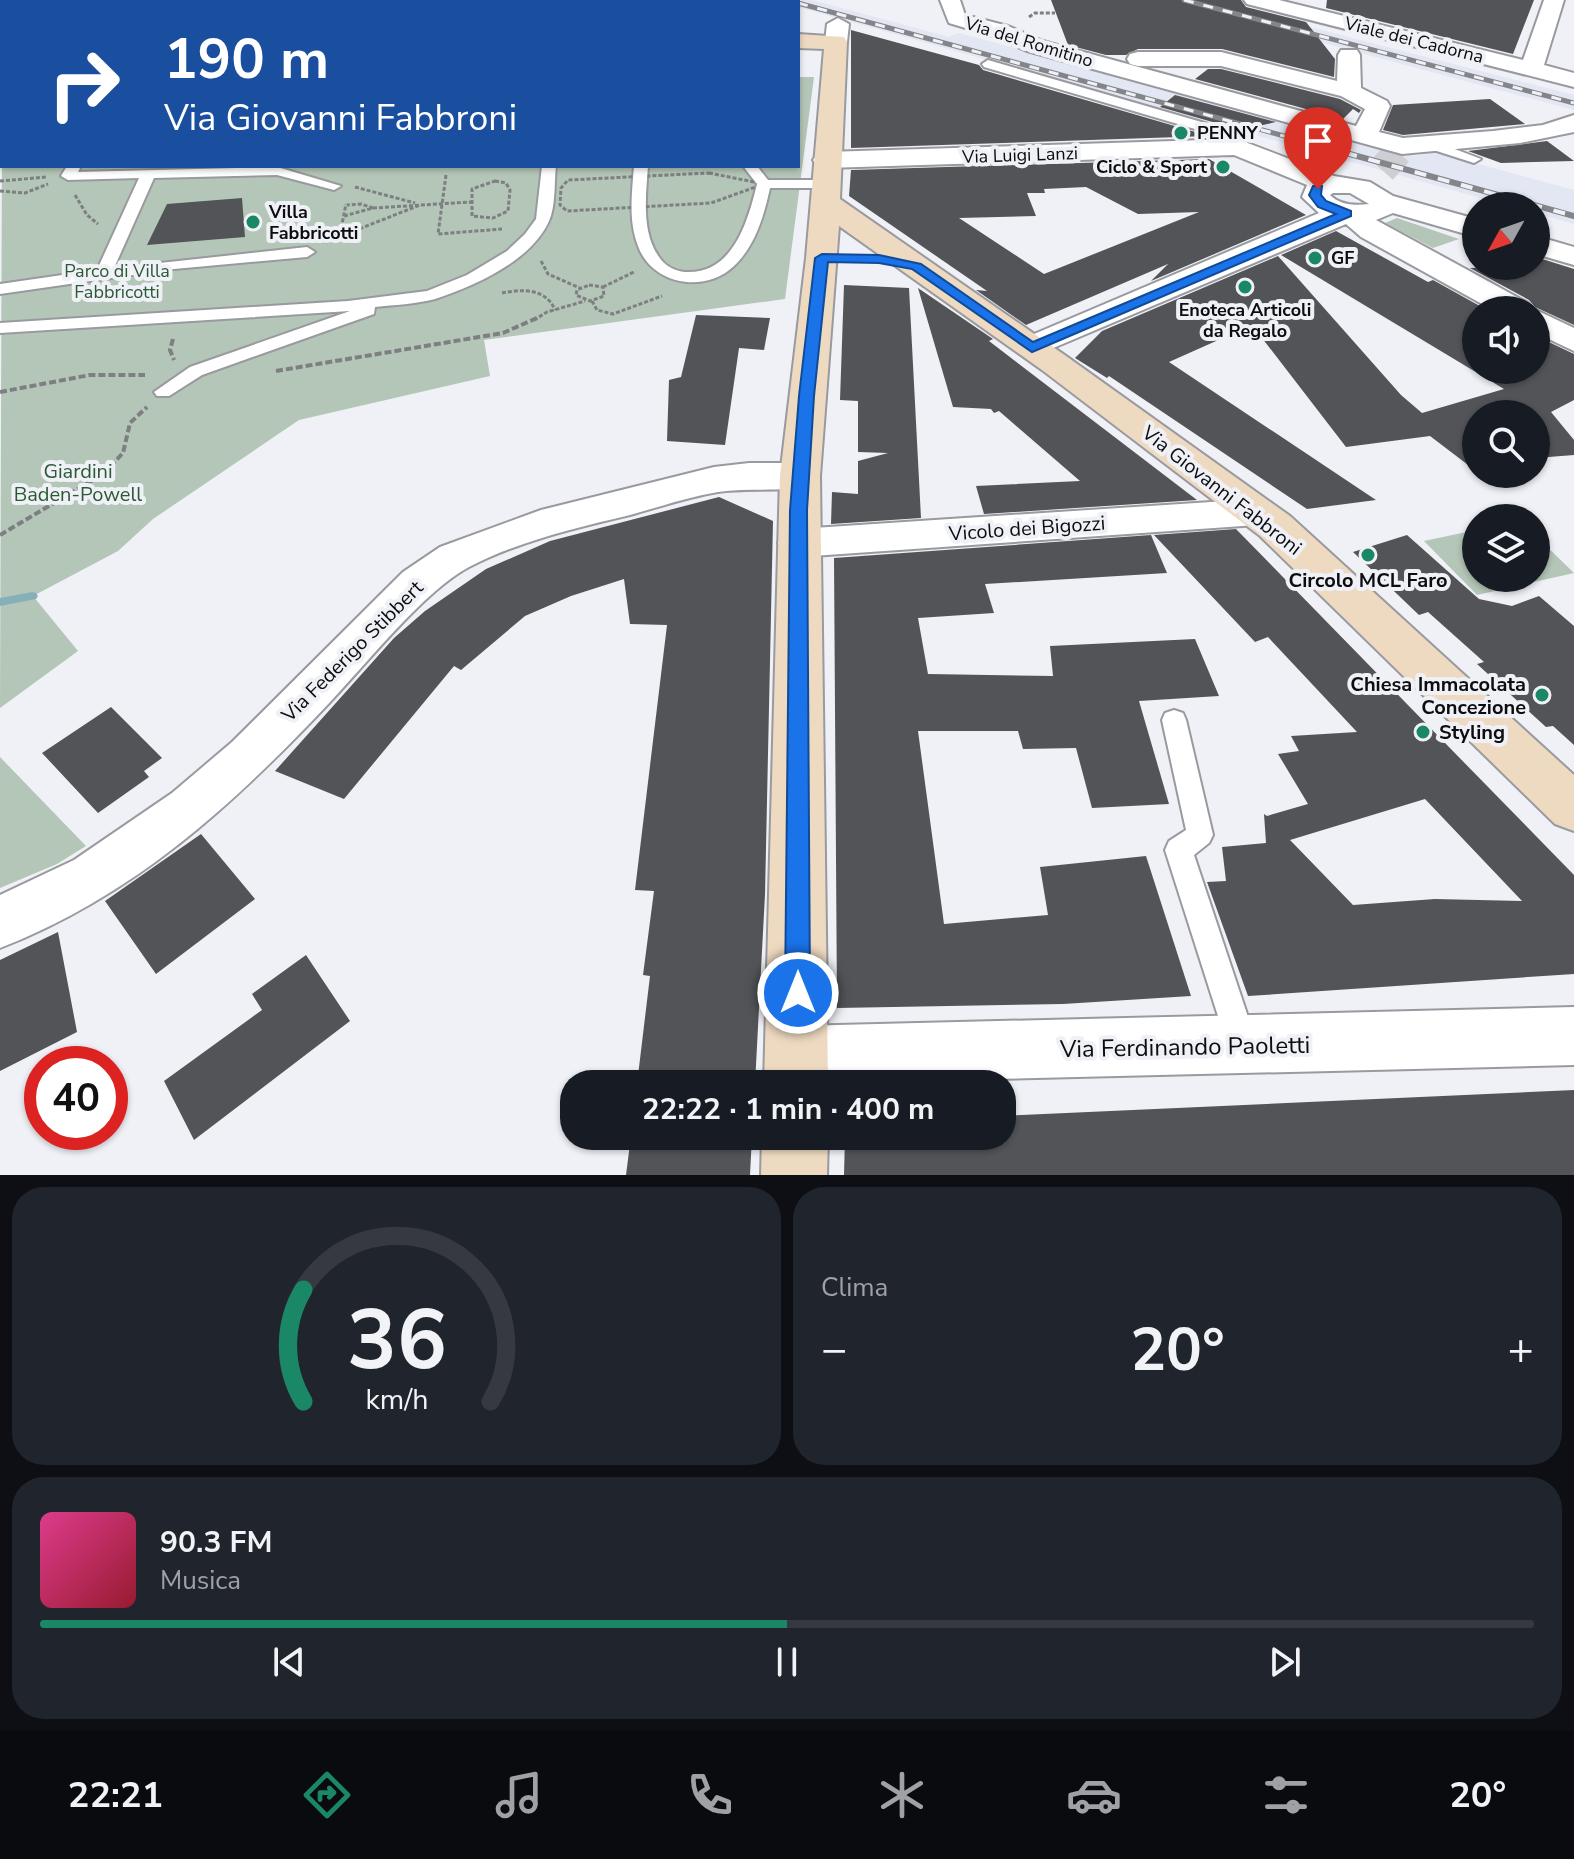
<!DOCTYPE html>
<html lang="it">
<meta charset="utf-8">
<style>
body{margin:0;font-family:"Nunito Sans",sans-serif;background:#20242c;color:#f1f3f6;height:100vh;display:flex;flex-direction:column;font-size:30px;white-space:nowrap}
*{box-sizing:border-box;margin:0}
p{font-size:26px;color:#9ea1a6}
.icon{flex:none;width:44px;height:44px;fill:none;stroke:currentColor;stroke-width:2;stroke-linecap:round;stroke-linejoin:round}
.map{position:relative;height:1175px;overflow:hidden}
.sheet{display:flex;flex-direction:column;gap:12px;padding:12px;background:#0d0f14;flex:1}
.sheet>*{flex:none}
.hud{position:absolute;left:0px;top:0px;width:800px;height:168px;box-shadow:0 2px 6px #0004;background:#1a4fa0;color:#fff;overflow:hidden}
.needle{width:52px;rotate:230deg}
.fabs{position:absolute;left:1462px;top:192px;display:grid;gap:16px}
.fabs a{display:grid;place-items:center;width:88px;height:88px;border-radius:50%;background:#171b24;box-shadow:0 2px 6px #0004;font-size:40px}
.speed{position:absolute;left:24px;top:1046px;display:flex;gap:16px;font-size:40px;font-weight:700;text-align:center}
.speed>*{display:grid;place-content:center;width:104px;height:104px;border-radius:50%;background:#171b24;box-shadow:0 2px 6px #0004;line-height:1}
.speed .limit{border:12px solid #d22;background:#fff;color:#111}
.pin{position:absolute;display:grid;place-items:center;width:68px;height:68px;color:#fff;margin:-82px -34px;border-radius:50% 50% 50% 0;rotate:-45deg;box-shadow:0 0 8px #0007}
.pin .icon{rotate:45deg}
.me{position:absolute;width:88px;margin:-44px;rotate:0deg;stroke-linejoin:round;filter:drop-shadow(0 0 6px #0008)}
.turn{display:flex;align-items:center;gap:28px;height:168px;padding:0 32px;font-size:36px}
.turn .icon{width:104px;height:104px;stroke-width:2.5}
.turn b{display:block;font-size:56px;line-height:68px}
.big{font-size:60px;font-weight:700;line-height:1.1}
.sheet .widget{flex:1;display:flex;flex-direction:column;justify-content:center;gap:12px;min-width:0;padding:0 28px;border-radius:32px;background:#20242c}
.sheet .dial{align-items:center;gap:0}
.dial svg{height:208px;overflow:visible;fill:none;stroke:#363941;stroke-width:7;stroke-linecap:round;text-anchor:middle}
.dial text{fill:#f1f3f6;stroke:none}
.song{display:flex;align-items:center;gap:24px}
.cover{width:96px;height:96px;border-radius:12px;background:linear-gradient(135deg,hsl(330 70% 55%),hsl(350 70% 35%))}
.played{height:8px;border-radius:4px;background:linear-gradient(90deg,#1a8866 50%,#363941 50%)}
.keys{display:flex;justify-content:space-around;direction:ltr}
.heat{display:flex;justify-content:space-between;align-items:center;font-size:44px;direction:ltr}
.sheet .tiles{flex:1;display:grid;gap:12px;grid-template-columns:1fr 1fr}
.widget:last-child{grid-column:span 2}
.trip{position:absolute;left:560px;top:1070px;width:456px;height:80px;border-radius:32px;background:#171b24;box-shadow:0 2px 6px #0004;font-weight:700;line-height:80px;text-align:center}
.tabs{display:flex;height:128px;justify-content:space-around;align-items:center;background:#090b0e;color:#9ea1a6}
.tabs .icon{width:56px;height:56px}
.tabs .active{color:#1a8866}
.tabs b{font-size:36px;color:#f1f3f6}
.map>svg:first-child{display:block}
.built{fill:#e3e6f3}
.green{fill:#b4c6b7}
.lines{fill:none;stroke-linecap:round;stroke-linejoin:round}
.stream{fill:#86b0b9;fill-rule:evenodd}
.building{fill:#535458;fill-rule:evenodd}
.street-tunnel{stroke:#cdcfd3;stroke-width:29;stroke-dasharray:29 14;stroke-linecap:butt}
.lane-casing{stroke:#999a9f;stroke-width:4}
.street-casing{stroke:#999a9f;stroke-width:4}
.secondary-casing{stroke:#999a9f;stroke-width:4}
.primary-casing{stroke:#cecfcf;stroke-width:4}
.path-far1{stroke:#7d7f82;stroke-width:3;stroke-dasharray:4 2;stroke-linecap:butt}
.path{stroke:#7d7f82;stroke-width:4;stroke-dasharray:7 3;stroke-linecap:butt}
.lane{fill:#fff;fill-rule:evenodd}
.street{fill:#fff;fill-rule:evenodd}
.secondary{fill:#eedac1;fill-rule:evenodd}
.primary{fill:#ddb583;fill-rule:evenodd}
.rail-far1-casing{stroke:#838588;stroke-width:5}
.rail-casing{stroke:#838588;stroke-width:6}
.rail-far1{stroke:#eff1f6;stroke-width:3;stroke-dasharray:10;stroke-linecap:butt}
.rail{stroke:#eff1f6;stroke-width:4;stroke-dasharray:12;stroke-linecap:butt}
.route{fill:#1a73e8;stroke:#114b97;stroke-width:2}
.poi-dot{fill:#1a8866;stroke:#eff1f6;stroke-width:3}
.labels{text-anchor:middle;stroke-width:8;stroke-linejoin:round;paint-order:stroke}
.far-street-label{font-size:18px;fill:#0c0d0f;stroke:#eff1f6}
.far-poi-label{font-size:18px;font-weight:bold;fill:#0c0d0f;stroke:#eff1f6;text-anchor:start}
.far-park-label{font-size:18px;fill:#2b5936;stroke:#eff1f6}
.park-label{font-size:20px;fill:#2b5936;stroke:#eff1f6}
.street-label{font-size:20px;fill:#0c0d0f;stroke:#eff1f6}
.poi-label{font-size:20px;font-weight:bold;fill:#0c0d0f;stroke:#eff1f6}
.near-street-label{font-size:24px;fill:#0c0d0f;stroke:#eff1f6}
</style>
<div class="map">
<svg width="1574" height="1175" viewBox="0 0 1574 1175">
<rect width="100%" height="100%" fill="#eff1f6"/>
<path class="built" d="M 772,0 L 812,0 L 949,37 L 959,33 L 1414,156 L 1438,153 L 1574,190 L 1574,224 L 1536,213 L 1536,206 L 1509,206 L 798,7 L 798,2 Z
M 1163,0 L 1205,0 L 1574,95 L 1574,110 Z"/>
<path class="green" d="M 798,77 L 814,77 L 785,299 L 484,340 L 490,376 L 299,420 L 153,519 L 118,551 L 33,596 L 78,651 L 0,708 L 2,138 L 2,166 L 798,166 Z
M 1397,218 L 1459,239 L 1433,248 L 1385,223 Z
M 1476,530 L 1476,578 L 1536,578 L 1536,536 L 1574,573 L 1477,595 L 1424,541 Z
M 0,757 L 86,846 L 57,864 L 0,888 Z"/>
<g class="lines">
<path class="stream" d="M 32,592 L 36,593 L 38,596 L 36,599 L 0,606 L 0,598 Z"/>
</g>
<path class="building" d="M 1051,0 L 1241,0 L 1246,7 L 1306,22 L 1335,59 L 1334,77 L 1222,49 L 1138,49 L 1126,55 L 1106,55 L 1068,45 Z
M 1327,0 L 1534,0 L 1513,54 L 1326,8 Z
M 851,30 L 979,65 L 983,70 L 1209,136 L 851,148 Z
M 1208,69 L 1221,69 L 1340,99 L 1361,110 L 1359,113 L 1353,109 L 1343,119 L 1195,79 Z
M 1175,95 L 1276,122 L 1231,132 L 1223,125 L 1160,107 Z
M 1490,99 L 1525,124 L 1403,135 L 1383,130 L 1393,105 Z
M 1547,141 L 1574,161 L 1501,163 L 1468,151 Z
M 1209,159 L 1306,215 L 1151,281 L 1168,264 L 1026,325 L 976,290 L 987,291 L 849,196 L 851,170 ZM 1086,187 L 1138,214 L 1199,212 L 1044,274 L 959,218 L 1036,216 L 1027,193 L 1045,193 L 1044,189 Z
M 242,198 L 245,237 L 147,245 L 167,204 Z
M 1336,231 L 1428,282 L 1433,280 L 1487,310 L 1476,310 L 1476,370 L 1536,370 L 1536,336 L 1574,354 L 1574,400 L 1551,412 L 1574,440 L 1574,455 L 1536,458 L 1536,414 L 1476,414 L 1476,471 L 1430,436 L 1346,447 L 1252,325 L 1169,362 L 1376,500 L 1307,509 L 1109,376 L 1107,378 L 1075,358 L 1102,331 L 1278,256 L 1401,395 L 1422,413 L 1504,389 L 1281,255 Z
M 1536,257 L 1574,269 L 1574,325 L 1535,307 L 1529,300 L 1470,268 L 1536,266 Z
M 844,285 L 909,288 L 921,518 L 831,524 L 832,492 L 858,494 L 858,461 L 888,453 L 858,452 L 858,401 L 840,400 Z
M 918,288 L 993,339 L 989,341 L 1197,500 L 984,514 L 976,486 L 1080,481 L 999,411 L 994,413 L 991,409 L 953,407 Z
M 696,315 L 770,318 L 764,350 L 739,348 L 725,445 L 667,441 L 669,380 L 681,377 Z
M 719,497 L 773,521 L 765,894 L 755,1084 L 637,1084 L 650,976 L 643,975 L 654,891 L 635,890 L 667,625 L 630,624 L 624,579 L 571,596 L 525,616 L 461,670 L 454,666 L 344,799 L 275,771 L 394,638 L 425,611 L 486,569 L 550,541 Z
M 1236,529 L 1574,875 L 1574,974 L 1248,996 L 1207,882 L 1226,881 L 1222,847 L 1266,843 L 1264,814 L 1267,816 L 1308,804 L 1278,754 L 1299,751 L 1291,736 L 1357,732 L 1268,637 L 1255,642 L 1154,535 ZM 1425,799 L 1522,901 L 1435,899 L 1353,905 L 1290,840 Z
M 1151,535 L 1167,573 L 985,584 L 994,613 L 918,618 L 928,674 L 1053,676 L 1050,646 L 1195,639 L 1219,696 L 1139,701 L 1169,804 L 1092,808 L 1076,748 L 1023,749 L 1018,731 L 918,731 L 944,924 L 1048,915 L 1040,867 L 1146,856 L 1191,996 L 1063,1004 L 837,1008 L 834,558 Z
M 1407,535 L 1479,599 L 1512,606 L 1539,596 L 1574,626 L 1574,745 L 1553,726 L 1546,727 L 1477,664 L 1484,662 L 1428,612 L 1419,615 L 1353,552 Z
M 111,707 L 162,758 L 144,771 L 149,777 L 98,813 L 42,753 Z
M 201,834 L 255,899 L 156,974 L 105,901 Z
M 58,932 L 77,1032 L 0,1071 L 0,960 Z
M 306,955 L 350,1021 L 194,1140 L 164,1081 L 262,1010 L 252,994 Z
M 1574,1090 L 1574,1175 L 844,1175 L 845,1136 L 1002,1136 L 1002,1116 Z
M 631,1136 L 752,1136 L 750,1175 L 626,1175 Z"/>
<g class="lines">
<path class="street-tunnel" d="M 1382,170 L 1398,152"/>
<g class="lane-casing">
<path id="lane" d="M 988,60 L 1222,128 L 1244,147 L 1232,150 L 1212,134 L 984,67 L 982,64 Z
M 1421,140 L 1431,140 L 1481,159 L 1474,163 L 1421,146 Z
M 67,166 L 81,166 L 78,172 L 277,167 L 341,186 L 334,190 L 277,175 L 154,178 L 114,268 L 307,247 L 315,252 L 307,257 L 174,269 L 0,294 L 0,284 L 97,270 L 139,178 L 68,180 L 61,176 Z
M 542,166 L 556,166 C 554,182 556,206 549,221 C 531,261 475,286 435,299 C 416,304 394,305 375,307 L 374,314 L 202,375 L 169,396 L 157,396 L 154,392 L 190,367 L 350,311 L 0,333 L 0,323 L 348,301 L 427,291 L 467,275 L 507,251 L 525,234 L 536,219 Z
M 634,166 L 648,166 C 646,195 641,232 659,257 C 665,266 675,271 685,272 C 733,275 748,221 757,184 L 743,166 L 757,166 L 768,180 L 824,180 L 831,184 L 824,188 L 770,188 C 764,216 755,246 734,266 C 705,294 652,285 638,246 C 628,220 632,192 634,166 Z
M 1174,710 L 1183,713 L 1186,720 L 1213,835 L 1209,843 L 1194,855 L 1256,1041 L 1252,1052 L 1241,1056 L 1230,1052 L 1226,1041 L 1165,850 L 1169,841 L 1186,830 L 1162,720 L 1165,713 Z"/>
</g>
<g class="street-casing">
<path id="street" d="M 940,0 L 960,0 L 965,15 L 1008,26 L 1043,41 L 1356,126 L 1365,109 L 1341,96 L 1221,66 L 1138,66 L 1130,64 L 1127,59 L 1130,54 L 1138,52 L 1221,52 L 1337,81 L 1338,55 L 1341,50 L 1357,50 L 1360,55 L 1361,88 L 1387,101 L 1390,106 L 1379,132 L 1403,138 L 1493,131 L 1543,125 L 1574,115 L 1574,132 L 1520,143 L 1402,154 L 1027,51 L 992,36 L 949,23 Z
M 1244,0 L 1279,0 L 1523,60 L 1544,0 L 1564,0 L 1544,65 L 1574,73 L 1574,87 L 1247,4 Z
M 838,18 L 849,24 L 847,42 L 836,49 L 825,42 L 827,24 Z
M 1237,139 L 1334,176 L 1370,182 L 1393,196 L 1476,219 L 1476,237 L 1393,213 L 1376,220 L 1528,303 L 1533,310 L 1493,310 L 1361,237 L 1346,224 L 1032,357 L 1020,354 L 1015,347 L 1020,340 L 1319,213 L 1302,197 L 1307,185 L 1234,155 L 826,168 L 817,166 L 813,160 L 817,154 L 826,152 ZM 1333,193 L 1350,193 L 1369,204 C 1355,206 1340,205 1330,195 Z
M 1536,236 L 1574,247 L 1574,265 L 1536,254 Z
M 1536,310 L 1574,328 L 1574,351 L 1536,333 Z
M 749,463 L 800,463 L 813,467 L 819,476 L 813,485 C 783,493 749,487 718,492 C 688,497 659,507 630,515 C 576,528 519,541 469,567 C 424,591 367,663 331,701 C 233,805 135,895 0,948 L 0,895 L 74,860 L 172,793 L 232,742 L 403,572 L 440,547 L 541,510 L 714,467 Z
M 1257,499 L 1271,503 L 1277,512 L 1271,521 L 1257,525 L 798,557 L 784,553 L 778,543 L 784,533 L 798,529 Z
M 1574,1007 L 1574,1065 L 793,1084 L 776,1077 L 767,1056 L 776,1035 L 797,1026 Z"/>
</g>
<g class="secondary-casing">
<path id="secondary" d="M 798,34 L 844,37 L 847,42 L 840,199 L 1066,356 L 1290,516 L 1574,775 L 1574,831 L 1555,824 L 1260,536 L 1042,370 L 839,226 L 820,476 L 828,1084 L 764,1084 L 780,476 L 806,258 L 824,49 L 798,48 Z
M 762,1136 L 828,1136 L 827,1175 L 761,1175 Z"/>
</g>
<g class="primary-casing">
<path id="primary" d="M 414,0 L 436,0 L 436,2 L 414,2 Z
M 0,37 L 2,37 L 2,51 L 0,51 Z"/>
</g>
<path class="path-far1" d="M 1029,17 L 1035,13 L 1055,13
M 709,173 L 764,184 L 711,203 L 567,211 L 560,205 L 561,188 L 568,180 Z
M 446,175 L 438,234 L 502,229
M 0,181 L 47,177
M 495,181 L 506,183 L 510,190 L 508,211 L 493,218 L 472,216 L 472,189 Z
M 355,187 L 415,203
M 0,191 L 25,193 L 48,184
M 75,195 L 87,215 L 98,224
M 373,208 L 471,202
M 344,216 L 373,208 L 361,204 L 347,205
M 340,234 L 346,204
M 326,242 L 420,205
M 541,261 L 548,274 L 580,288
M 589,285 L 603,287 L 604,296 L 590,301 L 576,295 L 577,290 Z
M 603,287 L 634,272
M 502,293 C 522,289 546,288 555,310
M 592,301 L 597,310 L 613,314 L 662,296
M 534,320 L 547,312 L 585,301"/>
<path class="path" d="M 173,339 L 170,350 L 174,360
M 276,371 L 503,333 L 537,318
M 0,392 L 90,375 L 145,375
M 0,535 L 103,474 L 123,453 L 130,423 L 147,407"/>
<use href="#lane" class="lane"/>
<use href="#street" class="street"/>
<use href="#secondary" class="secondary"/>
<use href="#primary" class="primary"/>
<g class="rail-far1-casing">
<path id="rail-far1" d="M 1184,0 L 1574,103
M 798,3 L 1306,142"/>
</g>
<g class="rail-casing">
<path id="rail" d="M 1299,140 L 1574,216"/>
</g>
<use href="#rail-far1" class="rail-far1"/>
<use href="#rail" class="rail"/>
</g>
<path class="route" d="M 1313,186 L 1322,186 L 1321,195 L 1326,201 L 1351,211 L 1351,216 L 1032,352 L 912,269 L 879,263 L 828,262 L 814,396 L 807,510 L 810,993 L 806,1002 L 798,1006 L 789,1002 L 785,993 L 790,510 L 799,396 L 815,258 L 822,254 L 879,255 L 921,264 L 1033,342 L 1336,214 L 1318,207 L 1309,195 Z"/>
<g class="poi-dot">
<circle cx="1181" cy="133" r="8"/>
<circle cx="1223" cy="167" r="8"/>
<circle cx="253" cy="222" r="8"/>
<circle cx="1315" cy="258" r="8"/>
<circle cx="1245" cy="287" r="8"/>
<circle cx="1368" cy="555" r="8"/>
<circle cx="1542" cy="695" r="8"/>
<circle cx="1423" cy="732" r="8"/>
</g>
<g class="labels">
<g class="far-street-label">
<text transform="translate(1414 40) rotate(14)" y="6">Viale dei Cadorna</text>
<text transform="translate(1029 42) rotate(17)" y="6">Via del Romitino</text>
<text transform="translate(1020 155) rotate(-2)" y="6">Via Luigi Lanzi</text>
</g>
<g class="far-poi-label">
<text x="1197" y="139">PENNY</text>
<text x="1207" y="173" text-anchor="end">Ciclo &amp; Sport</text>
<text x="269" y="218">Villa<tspan x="269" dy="21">Fabbricotti</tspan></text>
<text x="1331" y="264">GF</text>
<text x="1245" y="316" text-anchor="middle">Enoteca Articoli<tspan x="1245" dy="21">da Regalo</tspan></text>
</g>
<g class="far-park-label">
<text x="117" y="277">Parco di Villa<tspan x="117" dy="21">Fabbricotti</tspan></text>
</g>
<g class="park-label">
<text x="78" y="478">Giardini<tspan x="78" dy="23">Baden-Powell</tspan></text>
</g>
<g class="street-label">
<text transform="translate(1222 490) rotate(38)" y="7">Via Giovanni Fabbroni</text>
<text transform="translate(1027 528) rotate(-4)" y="7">Vicolo dei Bigozzi</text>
<text transform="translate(352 651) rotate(-45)" y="7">Via Federigo Stibbert</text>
</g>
<g class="poi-label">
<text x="1368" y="587">Circolo MCL Faro</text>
<text x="1526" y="691" text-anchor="end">Chiesa Immacolata<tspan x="1526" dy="23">Concezione</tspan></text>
<text x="1439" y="739" text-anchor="start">Styling</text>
</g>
<g class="near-street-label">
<text transform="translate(1185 1047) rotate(-1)" y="8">Via Ferdinando Paoletti</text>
</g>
</g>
</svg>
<div class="fabs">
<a><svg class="needle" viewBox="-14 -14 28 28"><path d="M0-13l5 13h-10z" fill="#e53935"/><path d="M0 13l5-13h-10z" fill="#9ea1a6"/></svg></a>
<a><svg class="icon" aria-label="sound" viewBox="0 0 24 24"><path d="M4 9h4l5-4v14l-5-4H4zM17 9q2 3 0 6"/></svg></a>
<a><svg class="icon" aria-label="search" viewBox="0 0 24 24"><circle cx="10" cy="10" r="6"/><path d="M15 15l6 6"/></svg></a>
<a><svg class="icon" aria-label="layers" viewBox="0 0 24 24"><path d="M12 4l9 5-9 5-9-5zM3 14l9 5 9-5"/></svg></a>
</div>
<div class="speed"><div class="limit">40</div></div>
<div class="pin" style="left:1318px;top:189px;background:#d93025"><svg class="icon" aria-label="arrive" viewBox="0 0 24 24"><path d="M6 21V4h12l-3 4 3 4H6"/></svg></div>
<svg class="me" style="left:798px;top:993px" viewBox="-20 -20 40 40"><circle r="17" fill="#1a73e8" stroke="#fff" stroke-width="3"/><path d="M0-11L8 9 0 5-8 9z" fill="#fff"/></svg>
<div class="trip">22:22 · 1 min · 400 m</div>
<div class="hud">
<div class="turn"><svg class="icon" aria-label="right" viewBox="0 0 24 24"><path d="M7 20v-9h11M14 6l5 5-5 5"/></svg><div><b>190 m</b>Via Giovanni Fabbroni</div></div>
</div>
</div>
<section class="sheet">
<div class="tiles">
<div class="widget dial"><svg viewBox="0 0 100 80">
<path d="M14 69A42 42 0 1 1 86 69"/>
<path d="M14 69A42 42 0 0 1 14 26" stroke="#1a8866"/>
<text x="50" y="56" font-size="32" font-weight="700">36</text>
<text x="50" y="72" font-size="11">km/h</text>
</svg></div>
<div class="widget"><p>Clima</p>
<div class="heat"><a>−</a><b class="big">20°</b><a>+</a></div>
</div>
<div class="widget">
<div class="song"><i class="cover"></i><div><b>90.3 FM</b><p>Musica</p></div></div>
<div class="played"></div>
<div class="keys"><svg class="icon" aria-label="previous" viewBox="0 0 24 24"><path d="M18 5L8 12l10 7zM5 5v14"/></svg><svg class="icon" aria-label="pause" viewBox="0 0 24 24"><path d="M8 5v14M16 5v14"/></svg><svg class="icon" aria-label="next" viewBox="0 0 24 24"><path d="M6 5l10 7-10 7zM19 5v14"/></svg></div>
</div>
</div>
</section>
<nav class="tabs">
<b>22:21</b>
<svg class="icon active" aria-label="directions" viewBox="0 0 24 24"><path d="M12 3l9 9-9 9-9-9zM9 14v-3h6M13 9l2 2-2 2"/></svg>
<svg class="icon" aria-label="music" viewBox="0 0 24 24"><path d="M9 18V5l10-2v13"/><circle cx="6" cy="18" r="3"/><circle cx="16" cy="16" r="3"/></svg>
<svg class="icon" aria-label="phone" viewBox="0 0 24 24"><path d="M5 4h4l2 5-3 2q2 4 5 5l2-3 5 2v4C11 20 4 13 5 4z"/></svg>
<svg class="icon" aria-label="climate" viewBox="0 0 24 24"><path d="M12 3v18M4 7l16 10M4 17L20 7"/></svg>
<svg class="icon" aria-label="car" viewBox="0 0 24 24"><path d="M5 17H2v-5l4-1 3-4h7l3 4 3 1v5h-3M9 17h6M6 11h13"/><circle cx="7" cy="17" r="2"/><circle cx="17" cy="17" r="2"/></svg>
<svg class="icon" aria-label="filters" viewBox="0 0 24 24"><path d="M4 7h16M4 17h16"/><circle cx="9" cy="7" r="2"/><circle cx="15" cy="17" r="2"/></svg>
<b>20°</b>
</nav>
